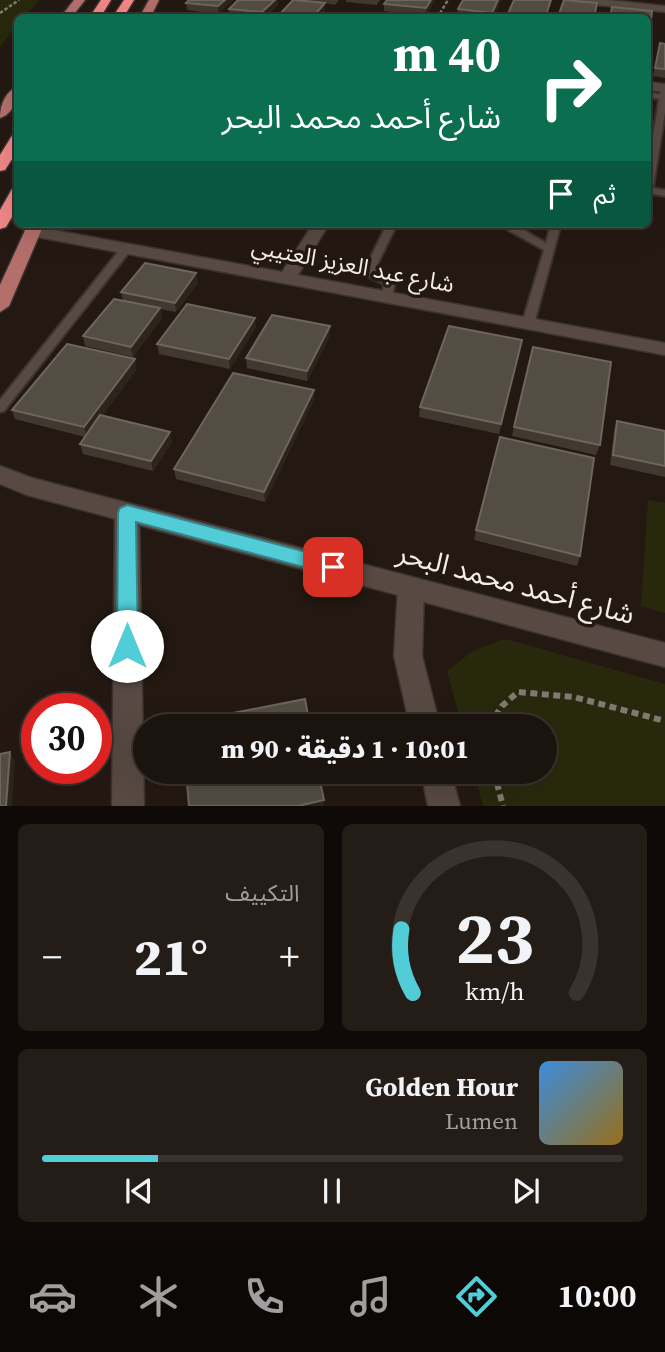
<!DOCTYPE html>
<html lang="ar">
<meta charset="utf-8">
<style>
body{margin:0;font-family:"Source Serif 4","Noto Sans Arabic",serif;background:#241c17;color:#f1f3f6;direction:rtl;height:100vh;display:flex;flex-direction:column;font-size:26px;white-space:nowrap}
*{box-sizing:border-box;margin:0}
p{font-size:23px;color:#a09e9e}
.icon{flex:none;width:38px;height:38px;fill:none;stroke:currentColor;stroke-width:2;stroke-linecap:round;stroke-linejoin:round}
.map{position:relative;height:806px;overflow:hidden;direction:ltr}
.drawer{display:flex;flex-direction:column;gap:18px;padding:18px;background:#0f0a08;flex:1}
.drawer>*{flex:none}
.top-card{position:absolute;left:14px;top:14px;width:637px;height:214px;border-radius:10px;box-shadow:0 7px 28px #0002,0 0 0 2px #39322e;direction:rtl;background:#0b6e4f;color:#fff;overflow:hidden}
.speed{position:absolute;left:21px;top:693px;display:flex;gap:14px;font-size:35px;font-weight:700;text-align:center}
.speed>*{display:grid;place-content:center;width:91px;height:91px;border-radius:50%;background:#1b130e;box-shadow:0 7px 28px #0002,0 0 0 2px #39322e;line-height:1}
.speed .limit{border:10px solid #d22;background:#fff;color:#111}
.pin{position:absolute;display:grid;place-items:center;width:60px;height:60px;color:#fff;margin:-30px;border-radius:14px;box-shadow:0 4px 10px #0006}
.me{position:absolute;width:77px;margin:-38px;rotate:0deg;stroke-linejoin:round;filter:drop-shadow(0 0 5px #0008)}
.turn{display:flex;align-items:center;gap:24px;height:147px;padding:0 35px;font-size:32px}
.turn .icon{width:91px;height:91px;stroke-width:2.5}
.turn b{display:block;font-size:49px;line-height:60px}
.then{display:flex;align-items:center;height:66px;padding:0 35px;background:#0003;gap:14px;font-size:26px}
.big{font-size:52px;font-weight:800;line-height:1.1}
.drawer .tile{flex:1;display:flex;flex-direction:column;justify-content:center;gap:10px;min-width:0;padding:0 24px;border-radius:10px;background:#241c17}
.drawer .dial{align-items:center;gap:0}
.dial svg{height:182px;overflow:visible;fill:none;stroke:#39322e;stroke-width:7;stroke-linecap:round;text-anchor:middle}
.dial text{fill:#f1f3f6;stroke:none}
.song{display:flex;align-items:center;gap:21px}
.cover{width:84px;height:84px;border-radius:10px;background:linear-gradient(135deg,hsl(210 70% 55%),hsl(40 70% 35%))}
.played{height:7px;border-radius:4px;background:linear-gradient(90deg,#52ccd6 20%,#39322e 20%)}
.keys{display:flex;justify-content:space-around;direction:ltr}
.heat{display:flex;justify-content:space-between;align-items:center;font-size:38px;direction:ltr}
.drawer .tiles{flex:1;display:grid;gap:18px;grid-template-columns:1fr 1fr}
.tile:last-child{grid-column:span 2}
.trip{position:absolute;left:133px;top:714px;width:424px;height:70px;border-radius:35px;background:#1b130e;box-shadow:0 7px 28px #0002,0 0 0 2px #39322e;font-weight:800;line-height:70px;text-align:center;direction:rtl}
.dock{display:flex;height:112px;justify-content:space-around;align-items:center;background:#0b0806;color:#a09e9e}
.dock .icon{width:49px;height:49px}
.dock .selected{color:#52ccd6}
.dock b{font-size:32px;color:#f1f3f6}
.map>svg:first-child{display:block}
.green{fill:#28290c}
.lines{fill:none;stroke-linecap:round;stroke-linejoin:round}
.lane-casing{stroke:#3b3330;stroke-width:4}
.street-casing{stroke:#3b3330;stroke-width:3}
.secondary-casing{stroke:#3b3330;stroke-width:3}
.primary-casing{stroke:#3b3330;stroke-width:3}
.highway-casing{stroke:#3b3330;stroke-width:3}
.path-far1{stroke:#827872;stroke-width:2.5;stroke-dasharray:3.5 2;stroke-linecap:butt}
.path{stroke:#827872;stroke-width:6;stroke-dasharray:7 4.5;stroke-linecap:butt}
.lane{fill:#584a42;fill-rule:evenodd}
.street{fill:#584a42;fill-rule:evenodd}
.secondary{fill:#584a42;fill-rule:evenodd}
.primary{fill:#b46f6b;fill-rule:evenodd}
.highway{fill:#f18787;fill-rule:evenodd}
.wall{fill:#41392f}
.shaded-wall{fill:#2d241b}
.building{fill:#544d43;stroke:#6d665c;stroke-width:2}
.route{fill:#52ccd6;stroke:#35858b;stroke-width:2}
.labels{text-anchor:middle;stroke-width:7;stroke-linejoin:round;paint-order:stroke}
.street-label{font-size:23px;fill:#f4ece7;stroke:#241912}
.near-street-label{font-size:28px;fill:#f4ece7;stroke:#241912}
</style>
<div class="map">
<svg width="665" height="806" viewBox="0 0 665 806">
<rect width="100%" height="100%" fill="#241912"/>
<path class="green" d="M 0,0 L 39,0 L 25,17 L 18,18 L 17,26 L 0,47 Z
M 648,500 L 665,503 L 665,613 L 641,606 Z
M 505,639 L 665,684 L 665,806 L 483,806 L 474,772 L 544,772 L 544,726 L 462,726 L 447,671 L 473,651 Z"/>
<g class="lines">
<g class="lane-casing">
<path id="lane" d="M 662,86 L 665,86 L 665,112 L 653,188 L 665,190 L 665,196 L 648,193 L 648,167 L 659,99 L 648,97 L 648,93 L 660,94 Z
M 387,224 L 397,224 L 375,269 L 377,273 L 395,283 L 392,296 L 387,299 L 382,296 L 384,284 L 369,277 L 365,269 Z
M 503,224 L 513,224 L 546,243 L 551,224 L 561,224 L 534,324 L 528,327 L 522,324 L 544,250 L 508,230 Z
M 126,246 L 131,249 L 130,251 L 4,411 L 0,412 L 0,400 L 122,247 Z"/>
</g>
<g class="street-casing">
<path id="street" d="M 648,82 L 665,84 L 665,92 L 648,90 Z
M 313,224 L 329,224 L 298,275 L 665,343 L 665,355 L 32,236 L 24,231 L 32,226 L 282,272 Z
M 127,504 L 135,506 L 139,513 L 144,806 L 112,806 L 115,513 L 119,506 Z
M 411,577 L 420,580 L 424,588 L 422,656 L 440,726 L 410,726 L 394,656 L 398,588 L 402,580 Z
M 421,772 L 451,772 L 460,806 L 428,806 Z"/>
</g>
<g class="secondary-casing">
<path id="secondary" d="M 573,0 L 609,0 L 665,6 L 665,12 L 578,3 Z
M 0,466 L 32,478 L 665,643 L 665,667 L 27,495 L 0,484 Z"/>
</g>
<g class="primary-casing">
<path id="primary" d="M 74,0 L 85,0 L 71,18 L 60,18 Z
M 149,0 L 159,0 L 150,18 L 139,18 Z
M 18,86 C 18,99 13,114 0,118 C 0,105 5,92 18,86 Z
M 28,224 L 44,224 L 9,306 L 0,312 L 0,285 Z"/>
</g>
<g class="highway-casing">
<path id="highway" d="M 101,0 L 111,0 L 100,18 L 89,18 Z
M 124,0 L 134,0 L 123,18 L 112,18 Z
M 18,133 L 18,150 L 5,170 L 0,171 L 0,155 L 13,134 Z
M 18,187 L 18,207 L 6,227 L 0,229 L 0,210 L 12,189 Z"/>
</g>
<path class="path-far1" d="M 0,13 L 19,0
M 437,18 L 448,0"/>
<path class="path" d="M 489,726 L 502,706 L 518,692 L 574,697 L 665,721
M 494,772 L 503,806"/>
<use href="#lane" class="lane"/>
<use href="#street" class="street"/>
<use href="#secondary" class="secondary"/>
<use href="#primary" class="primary"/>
<use href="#highway" class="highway"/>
</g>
<path class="wall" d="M 189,0 L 233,0 L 218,14 L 187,10 L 186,3 Z
M 238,0 L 277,0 L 278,5 L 265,18 L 241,18 L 229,16 L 229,9 Z
M 293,0 L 339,0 L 335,5 L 325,3 L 325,11 L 319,18 L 279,18 L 279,15 Z
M 346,0 L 380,0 L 377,5 L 346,2 Z
M 435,0 L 426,16 L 384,11 L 384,4 Z
M 463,0 L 501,0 L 493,18 L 457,17 L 458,9 Z
M 559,14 L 594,18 L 558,18 Z
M 660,43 L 665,44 L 665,78 L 653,76 Z
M 198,283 L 176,312 L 160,309 L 162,318 L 133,357 L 85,346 L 83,336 L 123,301 L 121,292 Z
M 256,327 L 230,369 L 159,354 L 157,344 Z
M 330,336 L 307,381 L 247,368 L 246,358 Z
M 522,340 L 499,434 L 419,417 L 420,407 Z
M 137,369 L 102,416 L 172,442 L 153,471 L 83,454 L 80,444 L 85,437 L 15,419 L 12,410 Z
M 314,390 L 314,400 L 265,502 L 176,479 L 174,469 Z
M 617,421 L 665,431 L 665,477 L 610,465 L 614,431 Z
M 514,427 L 600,445 L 596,455 L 512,436 Z
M 476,530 L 580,556 L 577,566 L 474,540 Z"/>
<path class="shaded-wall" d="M 225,0 L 233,0 L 218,14 L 218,6 Z
M 275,0 L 277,0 L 278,5 L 265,18 L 262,18 L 262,12 Z
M 431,0 L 435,0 L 426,16 L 426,8 Z
M 498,0 L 501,0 L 493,18 L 492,18 L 492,13 Z
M 325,3 L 325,11 L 319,18 L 312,18 Z
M 196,273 L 198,283 L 176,312 L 175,303 Z
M 160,308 L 162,318 L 133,357 L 131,347 Z
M 255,318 L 256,327 L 230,369 L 229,359 Z
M 330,326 L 330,336 L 307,381 L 307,371 Z
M 135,359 L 137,369 L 87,437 L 84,427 Z
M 314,390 L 314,400 L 265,502 L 264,492 Z
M 170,432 L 172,442 L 153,471 L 151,461 Z
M 10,752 L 15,761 L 12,806 L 6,806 Z
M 324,800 L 324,806 L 298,806 Z"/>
<path class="building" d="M 189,0 L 225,0 L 218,6 L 186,3 Z
M 238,0 L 275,0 L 262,12 L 229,9 Z
M 293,0 L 296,0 L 325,3 L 312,18 L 279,15 Z
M 387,0 L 431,0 L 426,8 L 384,4 Z
M 463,0 L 498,0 L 492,13 L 458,9 Z
M 514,0 L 551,0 L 545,18 L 506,18 Z
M 564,0 L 597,3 L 594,18 L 559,14 Z
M 612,7 L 652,11 L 650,31 L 648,30 L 648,18 L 610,18 Z
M 660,43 L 665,44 L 665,69 L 655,68 Z
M 145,263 L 196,273 L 175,303 L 121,292 Z
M 114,299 L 160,308 L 131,347 L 83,336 Z
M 187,304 L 255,318 L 229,359 L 157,344 Z
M 272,315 L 330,326 L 307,371 L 246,358 Z
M 449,326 L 522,340 L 501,424 L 420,407 Z
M 67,344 L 135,359 L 84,427 L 12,410 Z
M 533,347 L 611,362 L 600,445 L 514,427 Z
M 233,373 L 314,390 L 264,492 L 174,469 Z
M 100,415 L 170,432 L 151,461 L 80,444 Z
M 617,421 L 665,431 L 665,466 L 613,455 Z
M 500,437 L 594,458 L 580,556 L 476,530 Z
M 305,699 L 310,726 L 183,726 L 182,723 Z
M 10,752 L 6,806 L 0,806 L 0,754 Z
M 186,772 L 318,772 L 324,800 L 298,806 L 189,806 Z"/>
<path class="route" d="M 127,505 L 333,559 L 340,562 L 343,567 L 340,573 L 333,575 L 136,522 L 138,646 L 135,652 L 127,655 L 120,652 L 117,646 L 118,513 L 120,508 Z"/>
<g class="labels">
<g class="street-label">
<text transform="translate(353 265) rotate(11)" y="8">شارع عبد العزيز العتيبي</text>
</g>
<g class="near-street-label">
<text transform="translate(516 583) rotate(15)" y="10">شارع أحمد محمد البحر</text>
</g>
</g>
</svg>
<div class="speed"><div class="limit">30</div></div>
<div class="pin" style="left:333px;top:567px;background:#d93025"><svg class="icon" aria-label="arrive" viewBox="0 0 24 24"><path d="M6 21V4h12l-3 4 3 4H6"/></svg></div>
<svg class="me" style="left:127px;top:646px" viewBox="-20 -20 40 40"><circle r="19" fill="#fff"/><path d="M0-13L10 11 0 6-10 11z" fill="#52ccd6"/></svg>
<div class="trip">10:01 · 1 دقيقة · 90 m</div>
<div class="top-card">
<div class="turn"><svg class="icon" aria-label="right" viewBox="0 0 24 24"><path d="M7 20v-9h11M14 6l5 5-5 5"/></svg><div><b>40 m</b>شارع أحمد محمد البحر</div></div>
<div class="then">ثم<svg class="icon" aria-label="arrive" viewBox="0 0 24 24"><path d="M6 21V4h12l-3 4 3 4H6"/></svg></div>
</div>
</div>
<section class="drawer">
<div class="tiles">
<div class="tile dial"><svg viewBox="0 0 100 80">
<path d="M14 69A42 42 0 1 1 86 69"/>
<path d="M14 69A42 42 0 0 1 9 41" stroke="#52ccd6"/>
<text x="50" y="56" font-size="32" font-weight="700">23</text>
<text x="50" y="72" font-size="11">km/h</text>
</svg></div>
<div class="tile"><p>التكييف</p>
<div class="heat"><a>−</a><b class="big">21°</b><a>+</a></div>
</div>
<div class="tile">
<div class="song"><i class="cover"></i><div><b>Golden Hour</b><p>Lumen</p></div></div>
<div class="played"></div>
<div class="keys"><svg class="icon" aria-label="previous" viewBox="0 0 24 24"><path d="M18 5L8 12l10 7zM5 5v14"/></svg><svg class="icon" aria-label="pause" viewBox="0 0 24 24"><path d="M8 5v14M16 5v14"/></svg><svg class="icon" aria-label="next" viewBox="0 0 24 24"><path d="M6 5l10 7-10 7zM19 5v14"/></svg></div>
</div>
</div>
</section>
<nav class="dock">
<b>10:00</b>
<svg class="icon selected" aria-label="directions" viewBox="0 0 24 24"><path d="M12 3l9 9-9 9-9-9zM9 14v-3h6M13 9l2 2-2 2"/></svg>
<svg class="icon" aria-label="music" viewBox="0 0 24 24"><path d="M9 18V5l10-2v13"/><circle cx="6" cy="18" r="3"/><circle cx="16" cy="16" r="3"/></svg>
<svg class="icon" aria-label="phone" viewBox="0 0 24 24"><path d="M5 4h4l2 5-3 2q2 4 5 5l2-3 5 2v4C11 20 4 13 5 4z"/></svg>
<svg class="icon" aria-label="climate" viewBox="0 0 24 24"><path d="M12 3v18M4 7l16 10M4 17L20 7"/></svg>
<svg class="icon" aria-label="car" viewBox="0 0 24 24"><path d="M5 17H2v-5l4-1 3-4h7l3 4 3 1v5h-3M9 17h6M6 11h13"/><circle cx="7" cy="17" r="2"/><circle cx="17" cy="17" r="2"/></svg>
</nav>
